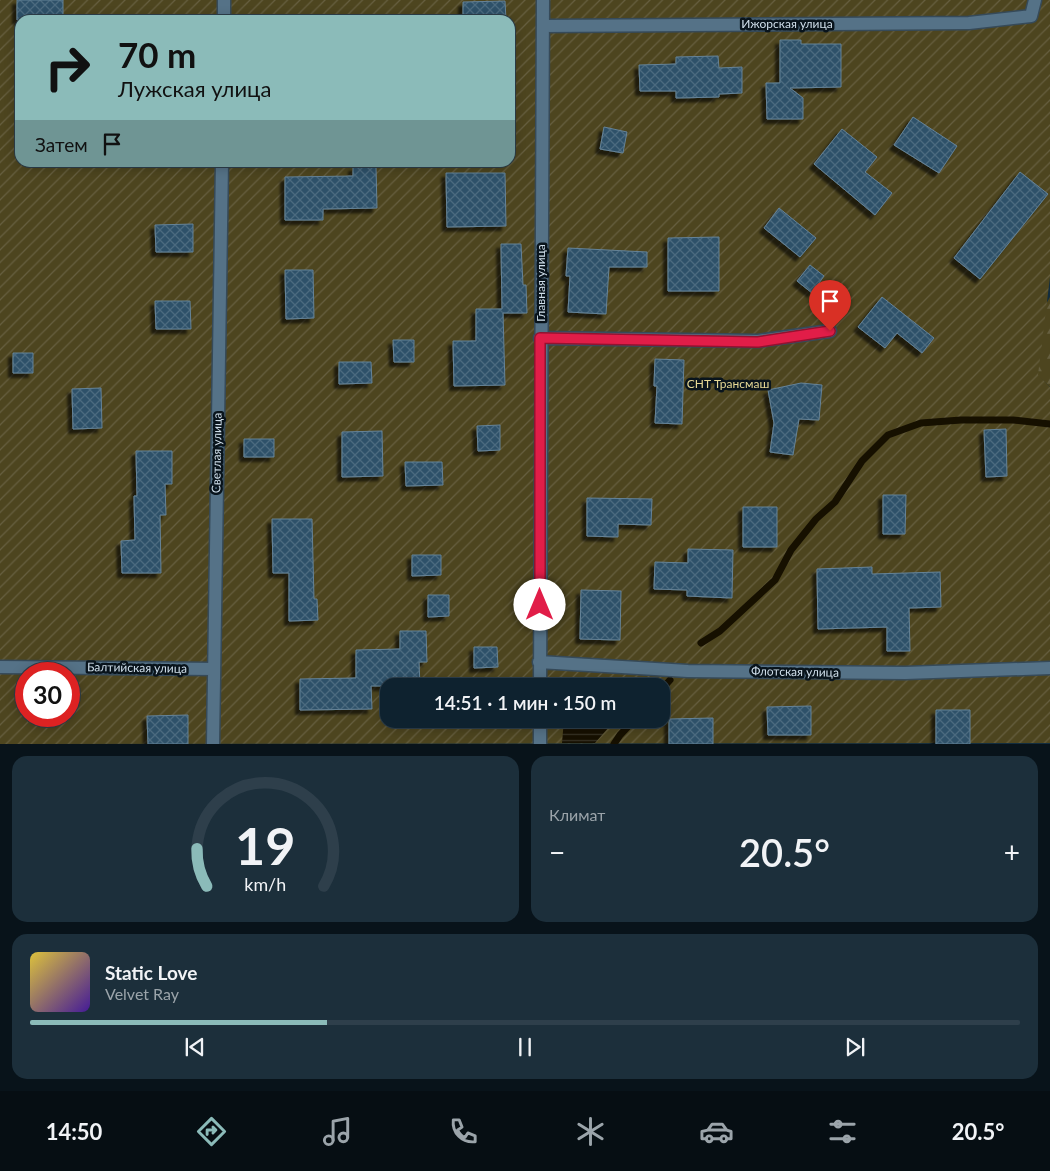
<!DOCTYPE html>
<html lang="ru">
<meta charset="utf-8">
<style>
body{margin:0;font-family:Lato,sans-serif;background:#1c2f3b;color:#f1f3f6;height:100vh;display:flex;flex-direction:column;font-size:19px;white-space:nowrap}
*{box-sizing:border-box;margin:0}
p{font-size:16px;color:#9ba4aa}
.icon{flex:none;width:28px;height:28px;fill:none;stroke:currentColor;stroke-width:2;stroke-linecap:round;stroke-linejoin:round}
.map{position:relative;height:744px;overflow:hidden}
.sheet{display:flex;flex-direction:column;gap:12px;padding:12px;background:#08131a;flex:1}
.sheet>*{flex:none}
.guide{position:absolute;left:15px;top:15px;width:500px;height:152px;border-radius:15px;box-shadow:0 2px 12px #0003,0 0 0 1px #2e3f4b;background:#8bbbb9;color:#111;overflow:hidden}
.speed{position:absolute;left:15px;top:662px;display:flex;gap:10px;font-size:25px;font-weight:700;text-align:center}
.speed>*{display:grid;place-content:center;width:65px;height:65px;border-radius:50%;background:#0e222f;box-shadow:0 2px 12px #0003,0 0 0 1px #2e3f4b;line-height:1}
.speed .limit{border:8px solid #d22;background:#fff;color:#111}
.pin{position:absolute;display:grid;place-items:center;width:42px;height:42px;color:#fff;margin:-51px -21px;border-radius:50% 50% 50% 0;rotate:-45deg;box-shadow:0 0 5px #0007}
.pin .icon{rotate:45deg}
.me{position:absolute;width:55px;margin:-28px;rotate:0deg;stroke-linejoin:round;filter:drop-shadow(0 0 4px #0008)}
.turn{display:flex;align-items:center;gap:18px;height:105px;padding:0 20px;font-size:22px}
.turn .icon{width:65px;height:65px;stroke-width:2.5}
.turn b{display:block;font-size:35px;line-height:42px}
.then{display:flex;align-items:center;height:48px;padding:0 20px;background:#0003;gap:10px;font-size:19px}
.big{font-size:38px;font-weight:600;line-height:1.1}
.sheet .widget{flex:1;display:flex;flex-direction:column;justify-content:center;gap:8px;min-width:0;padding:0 18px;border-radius:15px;background:#1c2f3b}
.sheet .dial{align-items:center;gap:0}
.dial svg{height:130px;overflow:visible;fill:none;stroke:#2e3f4b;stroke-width:7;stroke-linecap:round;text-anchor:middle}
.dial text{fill:#f1f3f6;stroke:none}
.song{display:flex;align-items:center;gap:15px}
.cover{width:60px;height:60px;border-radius:8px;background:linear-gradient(135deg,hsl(50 70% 55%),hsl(260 70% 35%))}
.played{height:5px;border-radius:2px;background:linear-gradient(90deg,#8bbbb9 30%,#2e3f4b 30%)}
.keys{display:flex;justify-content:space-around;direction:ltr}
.heat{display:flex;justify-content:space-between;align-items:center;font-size:28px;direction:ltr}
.sheet .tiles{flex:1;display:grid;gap:12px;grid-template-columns:1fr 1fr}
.widget:last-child{grid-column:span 2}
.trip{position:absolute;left:380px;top:678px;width:290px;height:50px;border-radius:15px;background:#0e222f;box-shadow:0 2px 12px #0003,0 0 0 1px #2e3f4b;font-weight:600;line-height:50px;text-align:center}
.menu{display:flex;height:80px;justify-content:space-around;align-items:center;background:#060e13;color:#9ba4aa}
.menu .icon{width:35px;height:35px}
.menu .active{color:#8bbbb9}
.menu b{font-size:22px;color:#f1f3f6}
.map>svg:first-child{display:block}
.forest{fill:url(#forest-firs)}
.garden{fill:url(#garden-furrows);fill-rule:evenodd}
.water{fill:url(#water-rules)}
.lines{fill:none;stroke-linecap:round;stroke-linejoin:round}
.stream{stroke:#161000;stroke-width:7}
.building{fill:url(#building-cross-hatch);stroke:#658398;filter:url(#shadow)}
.minor-casing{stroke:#364a59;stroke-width:15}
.minor{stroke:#557287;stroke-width:12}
.route-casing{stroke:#92132f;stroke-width:12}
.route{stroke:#e11d48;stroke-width:9}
.labels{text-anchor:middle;stroke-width:5;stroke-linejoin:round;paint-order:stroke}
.street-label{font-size:12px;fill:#d0dfeb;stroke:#09141c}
.park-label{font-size:12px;fill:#e6d894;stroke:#09141c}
</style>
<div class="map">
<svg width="1050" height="744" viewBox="0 0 1050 744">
<defs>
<pattern id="forest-firs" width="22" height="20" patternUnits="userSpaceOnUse" patternTransform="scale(1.25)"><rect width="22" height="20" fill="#4d451f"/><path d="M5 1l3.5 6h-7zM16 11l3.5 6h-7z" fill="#665f40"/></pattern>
<pattern id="garden-furrows" width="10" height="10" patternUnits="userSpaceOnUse" patternTransform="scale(1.25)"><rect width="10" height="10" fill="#4d451f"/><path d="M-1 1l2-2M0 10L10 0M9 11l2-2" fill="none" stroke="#665f40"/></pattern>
<pattern id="water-rules" width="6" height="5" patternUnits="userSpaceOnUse" patternTransform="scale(1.25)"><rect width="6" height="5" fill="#161000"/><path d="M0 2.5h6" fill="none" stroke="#373225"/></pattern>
<pattern id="building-cross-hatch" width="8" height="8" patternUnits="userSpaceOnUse" patternTransform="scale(1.25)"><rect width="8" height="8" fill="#2e5169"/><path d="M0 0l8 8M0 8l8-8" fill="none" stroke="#4b6a7f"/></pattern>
<filter id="shadow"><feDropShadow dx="-4.5" dy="4.5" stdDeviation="1" flood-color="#0009"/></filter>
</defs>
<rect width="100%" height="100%" fill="#122d3f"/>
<path class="forest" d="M 1050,297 L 1050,387 L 1037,375 L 1046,304 Z"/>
<path class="garden" d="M 0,0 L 1050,0 L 1050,277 L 1038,375 L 1050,387 L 1050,743 L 0,744 ZM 20,20 L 510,20 L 510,162 L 20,162 ZM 26,674 L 69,674 L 69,716 L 26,716 ZM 389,686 L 661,686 L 661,719 L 389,719 Z"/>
<path class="water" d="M 653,679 L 651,686 L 568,686 L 568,681 Z
M 564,719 L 616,719 L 595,743 L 562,743 Z"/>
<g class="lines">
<path class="stream" d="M 701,643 L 720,631 L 775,580 L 791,550 L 816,519 L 835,502 L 862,461 L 888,435 L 921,423 L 961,420 L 1013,420 L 1050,424
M 661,690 L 670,680
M 614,744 L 620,735 L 635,719"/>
</g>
<path class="building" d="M 17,0 L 63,0 L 63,20 L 17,20 Z
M 505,1 L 506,20 L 463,20 L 463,2 Z
M 780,40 L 801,40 L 801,44 L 841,44 L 841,87 L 790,88 L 803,98 L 803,119 L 767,119 L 766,83 L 780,83 Z
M 718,56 L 719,68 L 742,67 L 742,93 L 719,94 L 719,97 L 676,98 L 676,91 L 640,91 L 639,65 L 676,64 L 676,57 Z
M 913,117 L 957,146 L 939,173 L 894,145 Z
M 604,127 L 627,132 L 623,153 L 600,149 Z
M 842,129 L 877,157 L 865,172 L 892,193 L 875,215 L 814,164 Z
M 353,167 L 376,167 L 377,208 L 323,209 L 323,220 L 285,220 L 285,177 L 353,176 Z
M 1020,172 L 1048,194 L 980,279 L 954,258 Z
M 446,173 L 505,173 L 506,226 L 447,227 Z
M 779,208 L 816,238 L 800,257 L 764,228 Z
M 193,224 L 193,252 L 156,252 L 155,225 Z
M 719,237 L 719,291 L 668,291 L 668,238 Z
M 501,244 L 521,244 L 523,285 L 526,285 L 527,313 L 503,313 L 505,385 L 454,386 L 453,341 L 476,341 L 476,309 L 502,309 Z
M 568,248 L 647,252 L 647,267 L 609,267 L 606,314 L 568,312 L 570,276 L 566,276 Z
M 810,265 L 824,276 L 812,293 L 797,281 Z
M 285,270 L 313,270 L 314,318 L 286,319 Z
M 882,297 L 934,338 L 922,353 L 897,333 L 885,348 L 858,327 Z
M 155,301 L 190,301 L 191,329 L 156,329 Z
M 393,340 L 414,340 L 414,362 L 394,362 Z
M 13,353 L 33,353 L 33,373 L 13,373 Z
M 655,359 L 684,360 L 682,424 L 655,423 L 657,386 L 654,386 Z
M 339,362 L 371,362 L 372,383 L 339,384 Z
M 801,383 L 822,385 L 819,420 L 799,419 L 793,455 L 770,452 L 774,423 L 768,390 Z
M 101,388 L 102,428 L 73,429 L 72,389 Z
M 500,425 L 500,450 L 478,451 L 477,426 Z
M 1006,429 L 1007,476 L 986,477 L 984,430 Z
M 382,431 L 383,476 L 342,477 L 342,432 Z
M 244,439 L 274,439 L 274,457 L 244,457 Z
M 136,451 L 172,451 L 172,484 L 165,484 L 166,515 L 160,515 L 161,573 L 122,573 L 121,541 L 135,540 L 134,496 L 137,496 Z
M 405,462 L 442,462 L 443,485 L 406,486 Z
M 883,495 L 906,495 L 905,534 L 883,534 Z
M 587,498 L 652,499 L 651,525 L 618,524 L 618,537 L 587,536 Z
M 743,507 L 777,507 L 777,547 L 743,547 Z
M 272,519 L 312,519 L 314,599 L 317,599 L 318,620 L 289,621 L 289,573 L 273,573 Z
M 688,549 L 733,550 L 732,598 L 687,596 L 687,590 L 654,589 L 655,562 L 688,563 Z
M 412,555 L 441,555 L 441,575 L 412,576 Z
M 872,567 L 872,574 L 940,572 L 941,607 L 909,608 L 910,651 L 887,651 L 887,627 L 818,629 L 817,569 Z
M 581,590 L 621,591 L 620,640 L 580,639 Z
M 428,595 L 449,595 L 449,616 L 428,617 Z
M 400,631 L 426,631 L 427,662 L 419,662 L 420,686 L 371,686 L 372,709 L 300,710 L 300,679 L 356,678 L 356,650 L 400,649 Z
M 474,647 L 497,647 L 498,667 L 474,668 Z
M 811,706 L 811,735 L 768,735 L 767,707 Z
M 936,710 L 970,710 L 970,744 L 936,744 Z
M 188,715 L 188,744 L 148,744 L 147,716 Z
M 713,718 L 713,744 L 669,744 L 669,719 Z"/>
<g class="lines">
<g class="minor-casing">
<path id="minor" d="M 224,20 L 224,0
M 543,26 L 969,23 L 1031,16 L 1035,0
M 540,338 L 758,341 L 830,331
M 539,662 L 688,671 L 905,673 L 1050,668
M 0,667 L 214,669
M 540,686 L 543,0
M 540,719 L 540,744
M 213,744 L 222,162"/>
</g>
<use href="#minor" class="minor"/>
</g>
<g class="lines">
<g class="route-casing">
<path id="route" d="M 540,605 L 540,338 L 758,342 L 830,331"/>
</g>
<use href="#route" class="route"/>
</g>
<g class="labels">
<g class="street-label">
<text x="787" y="28">Ижорская улица</text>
<text transform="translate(541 283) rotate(-90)" y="4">Главная улица</text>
<text transform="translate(217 453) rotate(-89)" y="4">Светлая улица</text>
<text transform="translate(137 668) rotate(1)" y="4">Балтийская улица</text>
<text transform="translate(795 672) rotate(1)" y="4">Флотская улица</text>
</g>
<g class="park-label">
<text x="728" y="388">СНТ Трансмаш</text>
</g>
</g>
</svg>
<div class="speed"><div class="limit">30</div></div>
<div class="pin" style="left:830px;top:331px;background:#d93025"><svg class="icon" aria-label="arrive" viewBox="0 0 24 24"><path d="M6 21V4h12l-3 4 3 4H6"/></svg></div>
<svg class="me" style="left:540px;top:605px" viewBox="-20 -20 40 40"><circle r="19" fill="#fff"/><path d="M0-13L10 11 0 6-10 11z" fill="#e11d48"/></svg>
<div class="trip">14:51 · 1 мин · 150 m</div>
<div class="guide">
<div class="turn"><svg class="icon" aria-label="right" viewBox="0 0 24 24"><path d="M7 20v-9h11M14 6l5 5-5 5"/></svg><div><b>70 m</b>Лужская улица</div></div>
<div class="then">Затем<svg class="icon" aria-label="arrive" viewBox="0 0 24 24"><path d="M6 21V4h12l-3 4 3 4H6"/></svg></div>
</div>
</div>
<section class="sheet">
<div class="tiles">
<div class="widget dial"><svg viewBox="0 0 100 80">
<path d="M14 69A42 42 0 1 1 86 69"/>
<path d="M14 69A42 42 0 0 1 8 46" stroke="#8bbbb9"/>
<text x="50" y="56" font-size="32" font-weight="700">19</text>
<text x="50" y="72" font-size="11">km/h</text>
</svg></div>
<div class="widget"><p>Климат</p>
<div class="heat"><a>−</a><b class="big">20.5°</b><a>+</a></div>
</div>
<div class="widget">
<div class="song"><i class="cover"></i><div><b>Static Love</b><p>Velvet Ray</p></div></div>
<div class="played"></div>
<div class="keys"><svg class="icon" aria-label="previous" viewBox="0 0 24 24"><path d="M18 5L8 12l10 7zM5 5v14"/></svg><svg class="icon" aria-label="pause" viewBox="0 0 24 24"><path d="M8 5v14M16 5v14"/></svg><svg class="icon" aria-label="next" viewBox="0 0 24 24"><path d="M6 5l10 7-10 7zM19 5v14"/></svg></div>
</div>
</div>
</section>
<nav class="menu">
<b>14:50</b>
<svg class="icon active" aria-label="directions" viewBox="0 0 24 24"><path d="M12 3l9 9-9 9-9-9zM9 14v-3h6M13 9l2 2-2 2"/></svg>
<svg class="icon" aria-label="music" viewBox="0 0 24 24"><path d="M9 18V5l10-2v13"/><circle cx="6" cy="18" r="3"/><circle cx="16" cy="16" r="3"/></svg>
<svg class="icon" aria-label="phone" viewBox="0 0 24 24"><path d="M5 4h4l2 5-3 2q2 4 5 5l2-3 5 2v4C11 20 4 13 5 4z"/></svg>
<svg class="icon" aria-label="climate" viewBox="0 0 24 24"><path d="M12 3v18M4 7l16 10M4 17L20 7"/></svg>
<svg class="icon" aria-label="car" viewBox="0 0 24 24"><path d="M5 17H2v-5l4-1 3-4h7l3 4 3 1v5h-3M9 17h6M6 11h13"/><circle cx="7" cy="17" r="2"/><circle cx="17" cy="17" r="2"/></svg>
<svg class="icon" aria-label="filters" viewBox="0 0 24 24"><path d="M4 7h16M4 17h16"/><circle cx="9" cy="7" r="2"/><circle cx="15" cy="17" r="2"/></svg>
<b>20.5°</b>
</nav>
